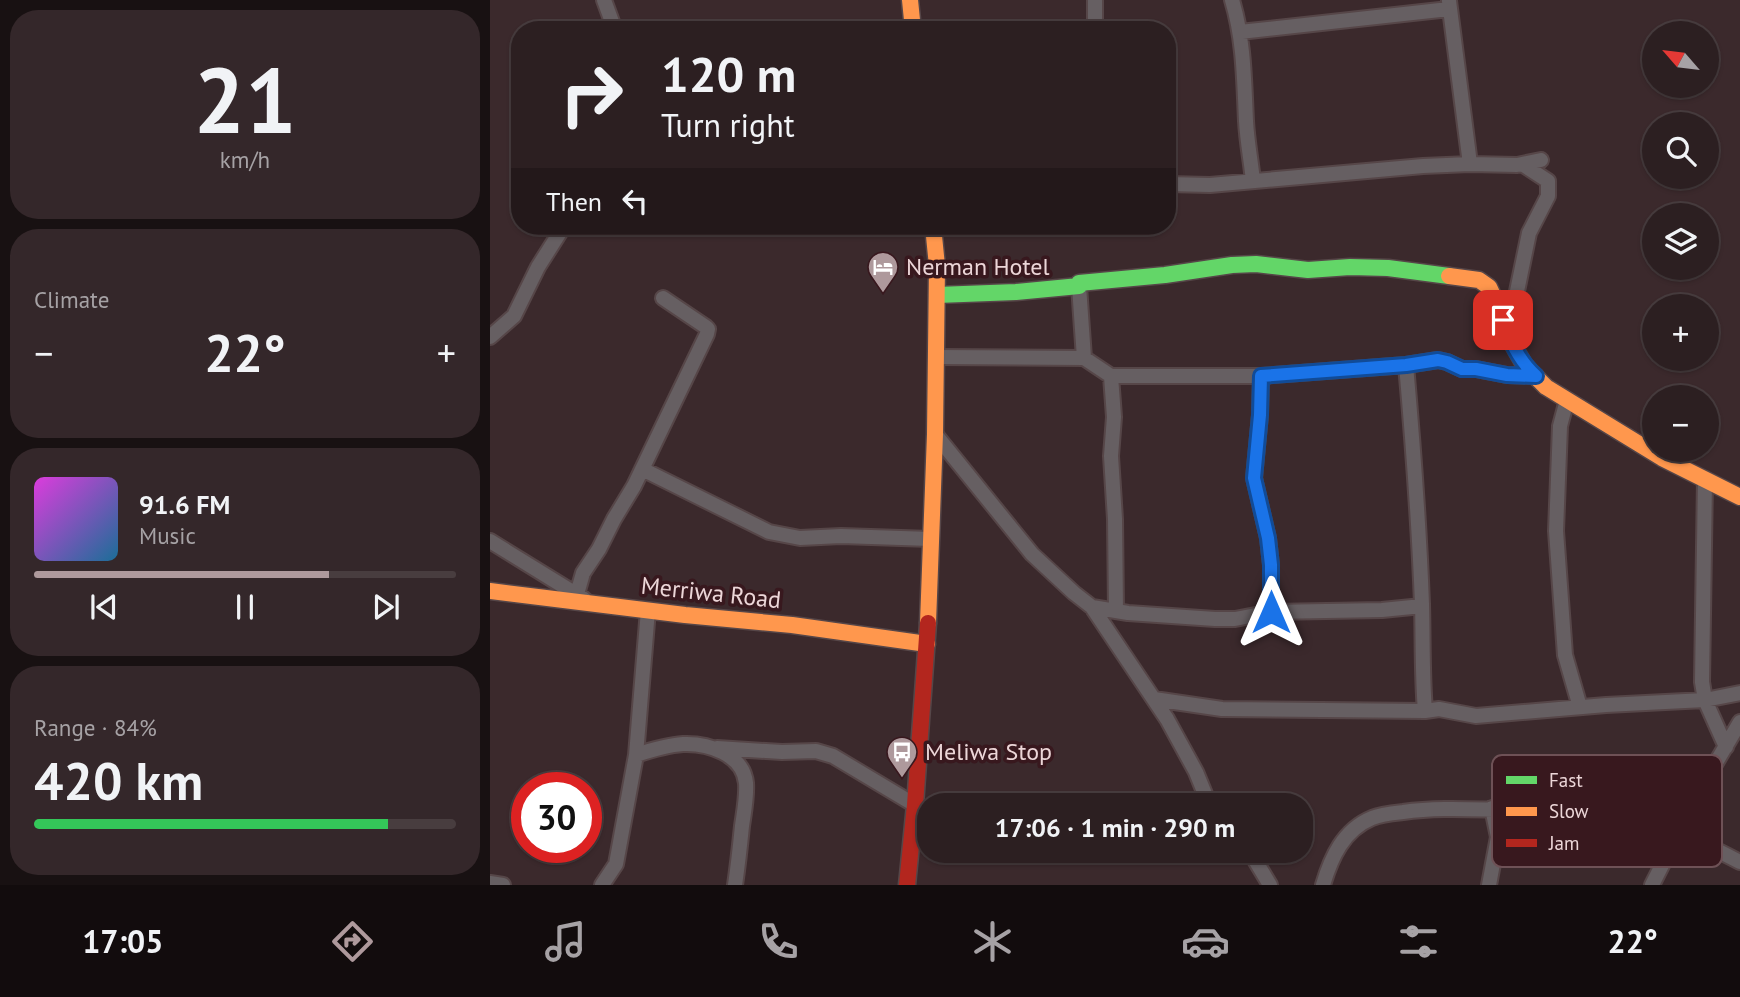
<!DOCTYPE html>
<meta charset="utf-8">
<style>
body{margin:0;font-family:"PT Sans",sans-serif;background:#34272a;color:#f1f3f6;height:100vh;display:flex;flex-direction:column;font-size:26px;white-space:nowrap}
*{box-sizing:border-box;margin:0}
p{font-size:23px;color:#a6a2a5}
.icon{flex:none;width:38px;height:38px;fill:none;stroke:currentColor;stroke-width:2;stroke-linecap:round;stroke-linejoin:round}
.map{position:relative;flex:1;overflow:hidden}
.sheet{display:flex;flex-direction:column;gap:10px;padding:10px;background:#181112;width:490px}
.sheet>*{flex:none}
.guide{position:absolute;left:21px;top:21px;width:665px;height:214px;border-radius:28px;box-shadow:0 2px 5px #0004,0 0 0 2px #483d3f;background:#2c1f21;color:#f1f3f6;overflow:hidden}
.needle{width:46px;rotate:298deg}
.tools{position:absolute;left:1152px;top:21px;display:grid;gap:14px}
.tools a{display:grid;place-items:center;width:77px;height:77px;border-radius:50%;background:#2c1f21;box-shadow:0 2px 5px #0004,0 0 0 2px #483d3f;font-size:35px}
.speed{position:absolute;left:21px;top:772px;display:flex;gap:14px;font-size:35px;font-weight:700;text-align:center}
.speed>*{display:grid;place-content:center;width:91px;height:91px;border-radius:50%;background:#2c1f21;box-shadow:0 2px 5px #0004,0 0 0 2px #483d3f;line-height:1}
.speed .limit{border:10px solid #d22;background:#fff;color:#111}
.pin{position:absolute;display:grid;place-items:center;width:60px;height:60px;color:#fff;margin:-30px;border-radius:14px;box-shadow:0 4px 10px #0006}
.me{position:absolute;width:77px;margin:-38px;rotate:0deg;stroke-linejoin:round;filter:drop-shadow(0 0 5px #0008)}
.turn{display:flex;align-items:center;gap:24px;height:147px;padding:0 35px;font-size:32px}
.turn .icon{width:91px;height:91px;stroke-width:2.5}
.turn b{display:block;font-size:49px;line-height:60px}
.then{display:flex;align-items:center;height:66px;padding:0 35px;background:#0003;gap:14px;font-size:26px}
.big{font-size:52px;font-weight:800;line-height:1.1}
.sheet .widget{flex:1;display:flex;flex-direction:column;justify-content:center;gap:10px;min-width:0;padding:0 24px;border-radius:28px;background:#34272a}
.sheet .dial{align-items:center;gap:0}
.dial b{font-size:91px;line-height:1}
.song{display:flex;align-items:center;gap:21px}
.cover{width:84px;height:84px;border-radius:10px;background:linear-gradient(135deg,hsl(300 70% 55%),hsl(200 70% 35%))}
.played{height:7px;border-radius:4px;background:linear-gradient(90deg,#ae999c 70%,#483d3f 70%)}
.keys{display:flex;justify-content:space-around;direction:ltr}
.heat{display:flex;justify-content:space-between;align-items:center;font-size:38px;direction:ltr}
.charge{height:10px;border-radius:5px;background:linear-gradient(90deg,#34c759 84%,#483d3f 0)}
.trip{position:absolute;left:427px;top:793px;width:396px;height:70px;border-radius:28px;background:#2c1f21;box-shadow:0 2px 5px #0004,0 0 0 2px #483d3f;font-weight:800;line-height:70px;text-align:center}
.tab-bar{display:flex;height:112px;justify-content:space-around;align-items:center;background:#120c0d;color:#a6a2a5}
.tab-bar .icon{width:49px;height:49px}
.tab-bar .on{color:#ae999c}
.tab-bar b{font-size:32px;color:#f1f3f6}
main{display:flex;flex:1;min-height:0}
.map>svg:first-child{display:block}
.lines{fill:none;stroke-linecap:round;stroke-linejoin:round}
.street-casing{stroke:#564648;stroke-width:18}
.fast-casing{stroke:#564648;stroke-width:19}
.slow-casing{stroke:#564648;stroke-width:19}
.jam-casing{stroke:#564648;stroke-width:19}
.street{stroke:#665f62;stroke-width:14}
.fast{stroke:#63d668;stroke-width:16}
.slow{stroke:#ff974d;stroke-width:16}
.jam{stroke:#b3261e;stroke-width:16}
.route-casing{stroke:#114b97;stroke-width:18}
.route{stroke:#1a73e8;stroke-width:12}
.labels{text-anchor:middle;stroke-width:7;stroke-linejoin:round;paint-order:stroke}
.poi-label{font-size:24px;fill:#ecd6d8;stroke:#38181e;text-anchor:start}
.street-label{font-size:24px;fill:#ecd6d8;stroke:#38181e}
.key{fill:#38181e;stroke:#6e5156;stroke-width:2}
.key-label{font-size:19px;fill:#ecd6d8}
</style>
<main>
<section class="sheet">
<div class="widget dial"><b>21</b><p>km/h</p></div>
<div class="widget"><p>Climate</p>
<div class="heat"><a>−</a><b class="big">22°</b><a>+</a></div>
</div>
<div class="widget">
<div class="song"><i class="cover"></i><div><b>91.6 FM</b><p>Music</p></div></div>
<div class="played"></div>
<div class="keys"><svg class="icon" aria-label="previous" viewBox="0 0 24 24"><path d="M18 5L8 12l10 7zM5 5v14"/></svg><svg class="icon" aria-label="pause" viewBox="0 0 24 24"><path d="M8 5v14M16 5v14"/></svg><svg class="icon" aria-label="next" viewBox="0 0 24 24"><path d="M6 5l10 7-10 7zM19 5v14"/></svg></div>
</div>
<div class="widget"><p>Range · 84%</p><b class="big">420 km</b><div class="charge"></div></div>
</section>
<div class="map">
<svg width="1250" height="885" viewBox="0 0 1250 885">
<rect width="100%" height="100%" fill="#3b292c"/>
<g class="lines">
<g class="street-casing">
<path id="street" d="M 114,0 L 125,30
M 605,0 L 605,30
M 742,0 C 754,40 754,79 756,121 C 757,141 761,161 763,181
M 959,1 L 980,164
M 750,32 L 959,9
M 677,184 L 720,185 L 933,166 L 980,164 L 1027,165 L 1051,160
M 589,286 L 594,358
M 1018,335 L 1039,233 L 1058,196 L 1058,181 L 1032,164
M 0,337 L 24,316 L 48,267 L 74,226
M 446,357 L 594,358 L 621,376 L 771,376 L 916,365 L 948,360 L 957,362 L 972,369 L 986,369 L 1017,375 L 1046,376
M 916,365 C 923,444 929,525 932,604 C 933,640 932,675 935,711 L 949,709 L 986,716 L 1116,705 L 1215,700 L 1250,693
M 621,376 L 624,417 L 621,456 L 625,519 L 626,611
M 771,376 L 770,415 L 764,478 L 778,538 L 781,565 L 781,612
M 1077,400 L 1070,426 L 1066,531 L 1075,655 L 1090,707
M 445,434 L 542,554 L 584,593 L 602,607 L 638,613 L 725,619 L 745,619 L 781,612 L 892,610 L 932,606
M 152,469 L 279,532 L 310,538 L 351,536 L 441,539
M 1215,479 L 1212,682 L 1215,700 L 1236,747
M 0,541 L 94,599
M 87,594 L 93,573 L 109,549 L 124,519 L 144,486 L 217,334 L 218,329 L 216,327 L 173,298
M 602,607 L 677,719 L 706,772 L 717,799 L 723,805
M 664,699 L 732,709 L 935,711
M 227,748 L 292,752 L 326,751 L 343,756 L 425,805
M 146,755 C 161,750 177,745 193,744 C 218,743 253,754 256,783 C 257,797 254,812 252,826 C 250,846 248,865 245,885
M 759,850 L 780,885
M 0,883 L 13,885
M 112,885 L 126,864 L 146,755 L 158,610
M 833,885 C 841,858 853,830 882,818 C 891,814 903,813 913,812 C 956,806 999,811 1041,810 C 1077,809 1106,804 1142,815 C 1180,826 1215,844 1250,862
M 999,885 L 1008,837 L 1002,808
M 1162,885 L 1211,788 L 1250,722"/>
</g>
<g class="fast-casing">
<path id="fast" d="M 447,295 L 526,292 L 589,286 L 589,283 L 675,275 L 742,265 L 766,264 L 818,270 L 860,267 L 898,268 L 959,276"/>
</g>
<g class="slow-casing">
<path id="slow" d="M 420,0 L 423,30
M 959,276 L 989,280 L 999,287 L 1007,304 L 1018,336 L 1035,366 L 1056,387 L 1172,458 L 1250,497
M 0,591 L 195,615 L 302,625 L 437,644
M 438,623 L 445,434 L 447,266 L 443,226"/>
</g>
<g class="jam-casing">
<path id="jam" d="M 417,885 L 425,805 L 438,623"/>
</g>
<use href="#street" class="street"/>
<use href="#fast" class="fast"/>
<use href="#slow" class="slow"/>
<use href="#jam" class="jam"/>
</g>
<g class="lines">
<g class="route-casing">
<path id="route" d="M 781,612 L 781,565 L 778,538 L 764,478 L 770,415 L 771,376 L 916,365 L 948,360 L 957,362 L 972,369 L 986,369 L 1017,375 L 1046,376 C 1029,361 1020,342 1013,320"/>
</g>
<use href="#route" class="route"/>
</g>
<defs>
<g id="hotel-pin" transform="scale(1.575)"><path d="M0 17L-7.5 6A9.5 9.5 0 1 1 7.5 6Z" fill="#ae999c" stroke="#38181e"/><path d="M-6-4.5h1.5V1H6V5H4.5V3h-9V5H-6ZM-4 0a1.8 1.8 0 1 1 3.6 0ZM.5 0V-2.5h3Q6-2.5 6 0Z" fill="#fff"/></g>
<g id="bus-pin" transform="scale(1.575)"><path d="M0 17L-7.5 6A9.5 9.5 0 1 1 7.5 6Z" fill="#ae999c" stroke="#38181e"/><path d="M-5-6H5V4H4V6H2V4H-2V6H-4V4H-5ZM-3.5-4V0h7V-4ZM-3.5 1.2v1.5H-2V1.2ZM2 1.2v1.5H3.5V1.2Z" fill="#fff"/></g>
</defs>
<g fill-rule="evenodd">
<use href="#hotel-pin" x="393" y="267"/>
<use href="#bus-pin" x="412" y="752"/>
</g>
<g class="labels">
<g class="poi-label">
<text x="416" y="275">Nerman Hotel</text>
<text x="435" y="760">Meliwa Stop</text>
</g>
<g class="street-label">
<text transform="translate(221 593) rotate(6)" y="8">Merriwa Road</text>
</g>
</g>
<rect x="1002" y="755" width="230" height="112" rx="10" class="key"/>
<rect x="1016" y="776" width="31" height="8" fill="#63d668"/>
<rect x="1016" y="807" width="31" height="9" fill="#ff974d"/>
<rect x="1016" y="839" width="31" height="8" fill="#b3261e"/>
<g class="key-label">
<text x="1059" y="787">Fast</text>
<text x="1059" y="818">Slow</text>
<text x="1059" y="850">Jam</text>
</g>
</svg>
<div class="tools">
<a><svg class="needle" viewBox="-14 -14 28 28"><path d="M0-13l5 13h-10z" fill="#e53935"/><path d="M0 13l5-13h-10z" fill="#a6a2a5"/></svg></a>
<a><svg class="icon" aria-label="search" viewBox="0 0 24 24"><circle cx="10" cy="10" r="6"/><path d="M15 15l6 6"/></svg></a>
<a><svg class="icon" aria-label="layers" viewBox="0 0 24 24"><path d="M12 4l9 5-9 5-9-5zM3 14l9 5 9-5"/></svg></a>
<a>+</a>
<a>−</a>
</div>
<div class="speed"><div class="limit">30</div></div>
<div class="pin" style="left:1013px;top:320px;background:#d93025"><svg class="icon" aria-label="arrive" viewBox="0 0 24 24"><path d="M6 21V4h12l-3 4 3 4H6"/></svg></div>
<svg class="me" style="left:781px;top:612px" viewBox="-20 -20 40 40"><path d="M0-17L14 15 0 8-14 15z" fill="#1a73e8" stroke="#fff" stroke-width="4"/></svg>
<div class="trip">17:06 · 1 min · 290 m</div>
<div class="guide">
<div class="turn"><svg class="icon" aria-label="right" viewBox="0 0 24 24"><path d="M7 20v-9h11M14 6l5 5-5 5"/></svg><div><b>120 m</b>Turn right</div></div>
<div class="then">Then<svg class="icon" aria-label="left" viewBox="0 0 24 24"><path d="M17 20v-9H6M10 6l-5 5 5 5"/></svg></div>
</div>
</div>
</main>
<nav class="tab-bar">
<b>17:05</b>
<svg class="icon on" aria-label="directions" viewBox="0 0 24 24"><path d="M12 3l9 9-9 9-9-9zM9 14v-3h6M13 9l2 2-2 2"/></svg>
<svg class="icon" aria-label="music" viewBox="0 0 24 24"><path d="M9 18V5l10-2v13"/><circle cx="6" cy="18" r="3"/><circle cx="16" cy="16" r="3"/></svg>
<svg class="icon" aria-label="phone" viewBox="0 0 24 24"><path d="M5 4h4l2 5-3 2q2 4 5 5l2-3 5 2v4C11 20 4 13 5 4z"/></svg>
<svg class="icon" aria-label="climate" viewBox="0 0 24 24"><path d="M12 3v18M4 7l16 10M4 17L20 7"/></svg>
<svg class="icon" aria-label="car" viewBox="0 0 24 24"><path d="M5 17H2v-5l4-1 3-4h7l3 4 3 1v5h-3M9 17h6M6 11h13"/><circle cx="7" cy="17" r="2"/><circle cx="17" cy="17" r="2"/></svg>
<svg class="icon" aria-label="filters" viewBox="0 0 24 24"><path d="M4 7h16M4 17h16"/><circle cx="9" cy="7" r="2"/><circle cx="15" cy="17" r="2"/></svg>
<b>22°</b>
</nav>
